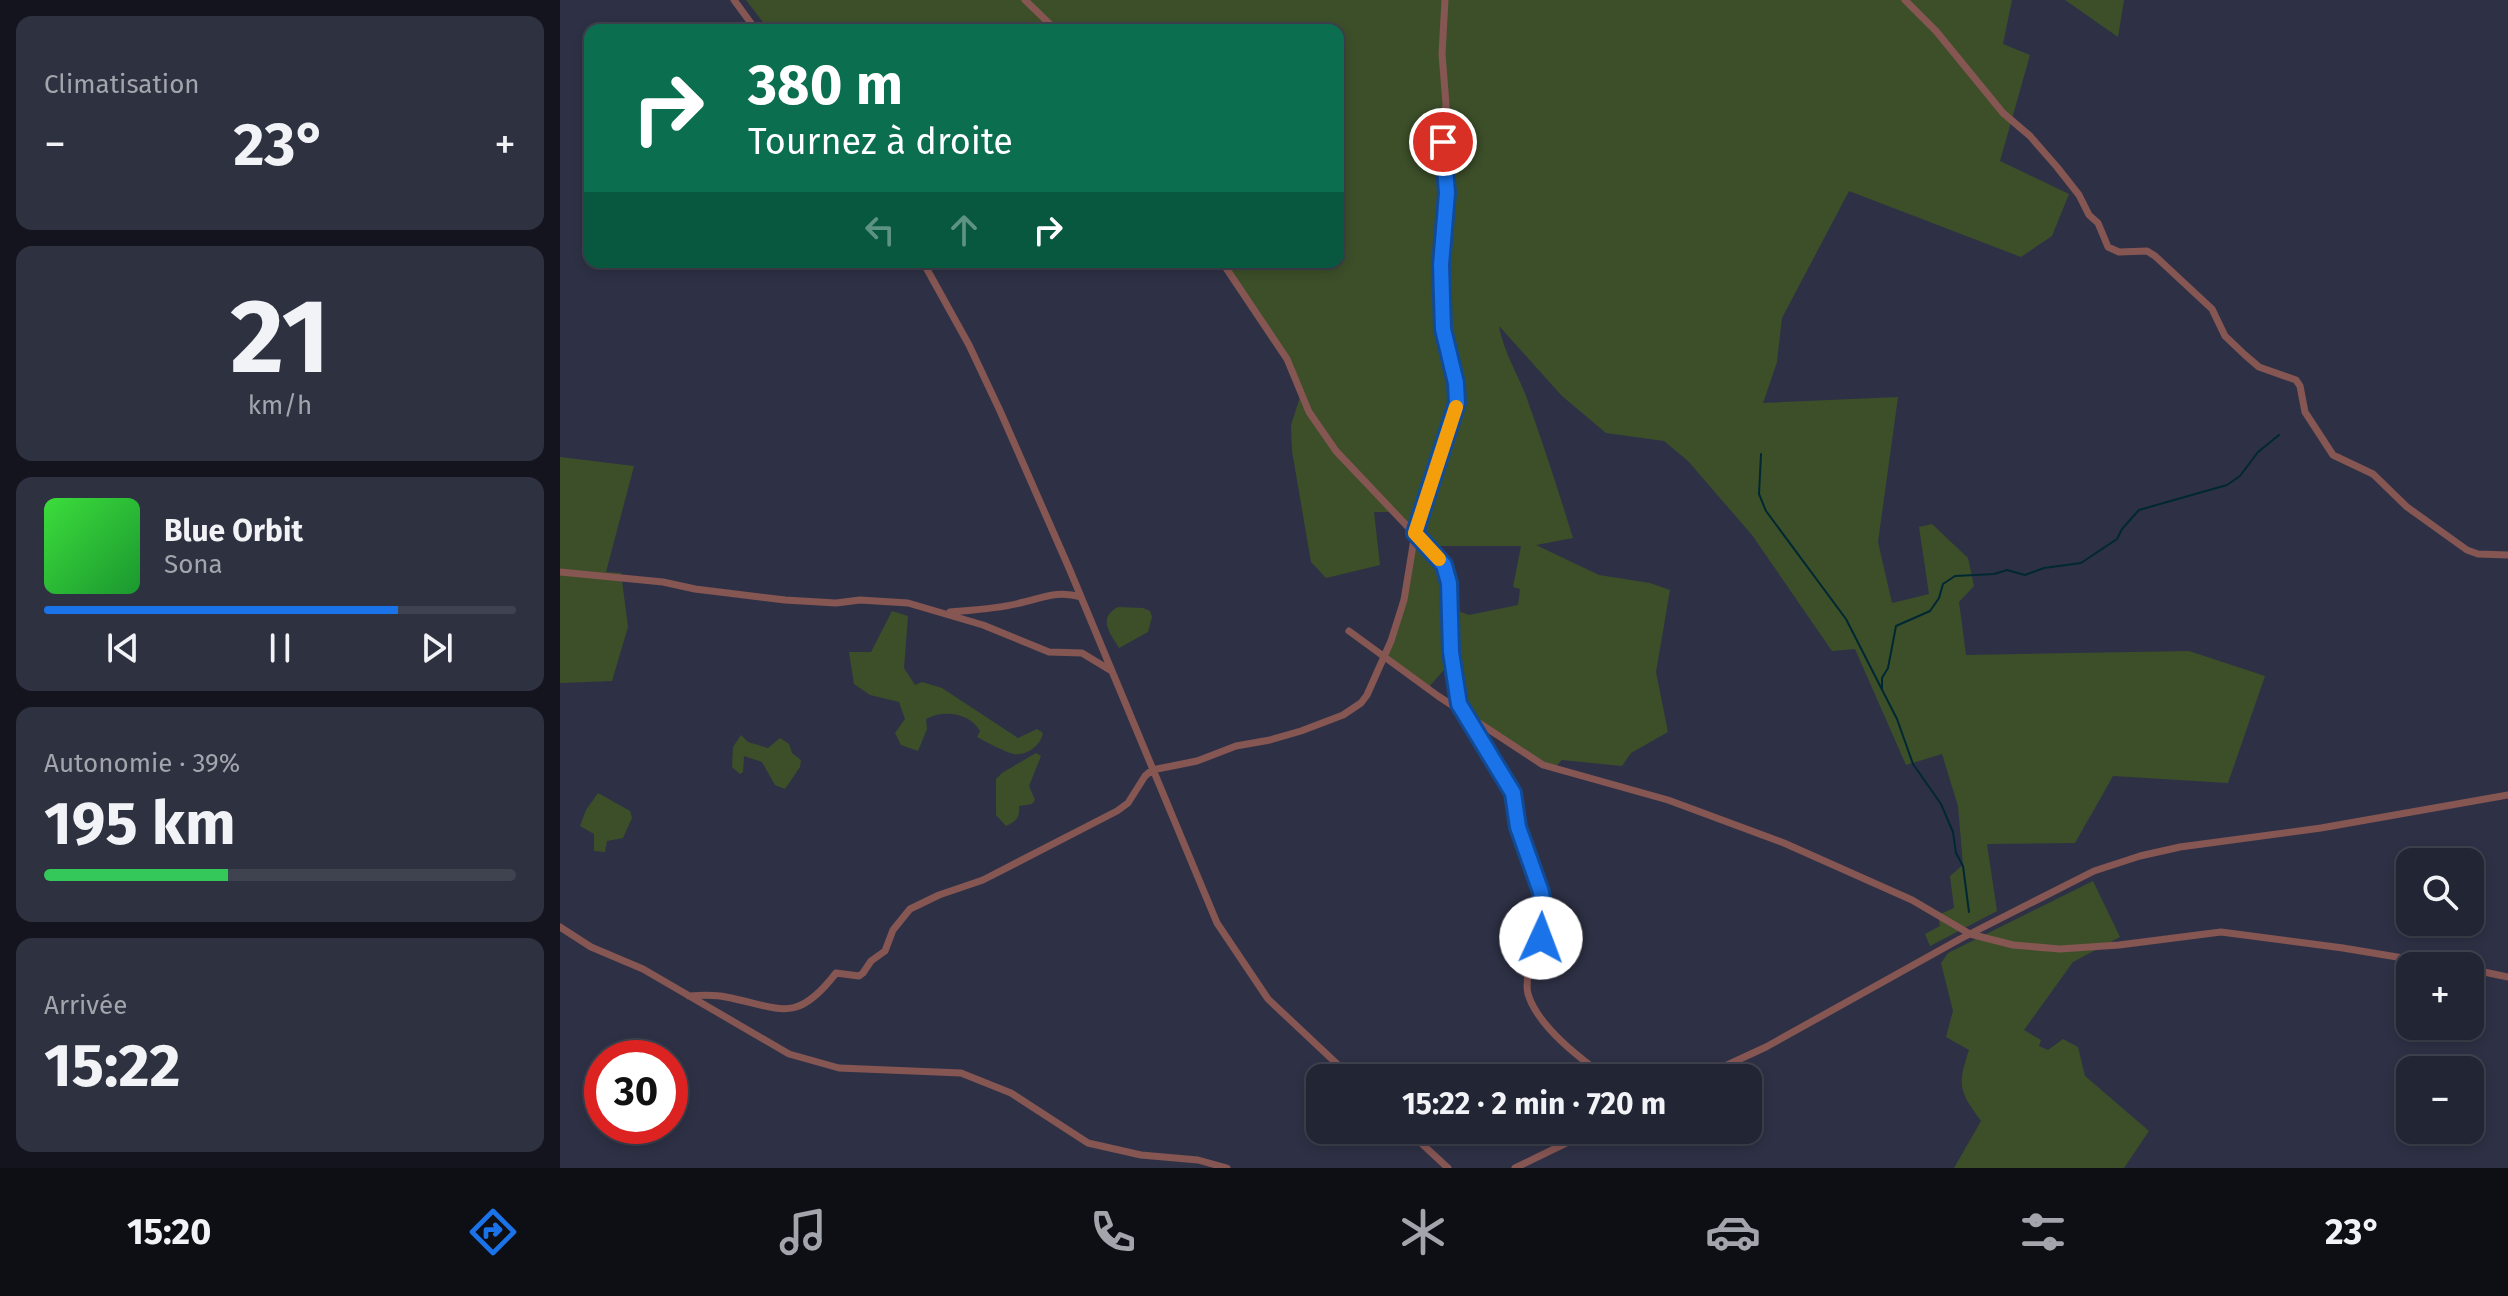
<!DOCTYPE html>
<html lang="fr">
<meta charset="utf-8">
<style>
body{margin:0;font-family:"Fira Sans",sans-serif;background:#2e3140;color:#f1f3f6;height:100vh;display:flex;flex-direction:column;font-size:30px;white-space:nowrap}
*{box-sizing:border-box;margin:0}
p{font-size:26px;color:#a2a5ac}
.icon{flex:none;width:44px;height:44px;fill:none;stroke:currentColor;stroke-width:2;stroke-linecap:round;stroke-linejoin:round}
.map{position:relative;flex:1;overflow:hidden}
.drawer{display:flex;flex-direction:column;gap:16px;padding:16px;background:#13141d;width:560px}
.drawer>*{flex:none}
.guide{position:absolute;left:24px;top:24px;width:760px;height:244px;border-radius:16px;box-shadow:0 4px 12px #0003,0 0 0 2px #3f424f;background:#0b6e4f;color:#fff;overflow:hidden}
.fabs{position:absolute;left:1836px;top:848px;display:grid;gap:16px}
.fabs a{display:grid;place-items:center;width:88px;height:88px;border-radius:16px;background:#222534;box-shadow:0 4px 12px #0003,0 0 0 2px #3f424f;font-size:40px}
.speed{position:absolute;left:24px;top:1040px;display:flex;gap:16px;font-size:40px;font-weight:700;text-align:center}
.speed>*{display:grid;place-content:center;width:104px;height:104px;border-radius:50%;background:#222534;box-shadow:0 4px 12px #0003,0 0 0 2px #3f424f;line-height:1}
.speed .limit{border:12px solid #d22;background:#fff;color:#111}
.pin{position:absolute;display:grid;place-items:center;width:68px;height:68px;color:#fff;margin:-34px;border:4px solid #fff;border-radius:50%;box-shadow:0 2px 8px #0007}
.me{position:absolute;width:88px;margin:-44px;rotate:2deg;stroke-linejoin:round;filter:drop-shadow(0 0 6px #0008)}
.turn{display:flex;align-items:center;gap:28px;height:168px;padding:0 32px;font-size:36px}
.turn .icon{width:104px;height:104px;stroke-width:2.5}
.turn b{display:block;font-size:56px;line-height:68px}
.lanes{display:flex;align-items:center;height:76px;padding:0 32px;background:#0003;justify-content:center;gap:40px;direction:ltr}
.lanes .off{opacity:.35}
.big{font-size:60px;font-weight:700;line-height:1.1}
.drawer .widget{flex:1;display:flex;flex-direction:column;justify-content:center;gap:12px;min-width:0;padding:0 28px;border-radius:16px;background:#2e3140}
.drawer .dial{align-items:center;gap:0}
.dial b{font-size:104px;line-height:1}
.song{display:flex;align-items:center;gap:24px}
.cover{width:96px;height:96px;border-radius:12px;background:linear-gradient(135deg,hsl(120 70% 55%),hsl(130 70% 35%))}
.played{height:8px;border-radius:4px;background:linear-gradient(90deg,#1a73e8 75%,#3f424f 75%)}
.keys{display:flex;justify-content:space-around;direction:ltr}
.heat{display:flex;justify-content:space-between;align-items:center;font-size:44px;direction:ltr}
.charge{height:12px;border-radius:6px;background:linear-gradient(90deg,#34c759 39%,#3f424f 0)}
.trip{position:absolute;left:746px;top:1064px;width:456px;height:80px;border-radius:16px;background:#222534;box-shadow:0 4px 12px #0003,0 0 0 2px #3f424f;font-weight:700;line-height:80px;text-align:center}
.dock{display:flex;height:128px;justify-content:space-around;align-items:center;background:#0e0f15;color:#a2a5ac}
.dock .icon{width:56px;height:56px}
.dock .selected{color:#1a73e8}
.dock b{font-size:36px;color:#f1f3f6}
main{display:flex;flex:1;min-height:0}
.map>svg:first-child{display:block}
.green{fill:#3c4f29;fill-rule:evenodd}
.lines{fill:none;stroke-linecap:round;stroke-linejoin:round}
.stream{stroke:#002833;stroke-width:2}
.minor{stroke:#865653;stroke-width:7}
.route-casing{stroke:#114b97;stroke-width:20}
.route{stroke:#1a73e8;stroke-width:14}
.slow{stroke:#f59e0b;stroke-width:14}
</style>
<main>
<section class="drawer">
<div class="widget"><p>Climatisation</p>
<div class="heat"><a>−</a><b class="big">23°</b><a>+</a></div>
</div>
<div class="widget dial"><b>21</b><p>km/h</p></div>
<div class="widget">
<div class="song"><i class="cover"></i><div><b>Blue Orbit</b><p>Sona</p></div></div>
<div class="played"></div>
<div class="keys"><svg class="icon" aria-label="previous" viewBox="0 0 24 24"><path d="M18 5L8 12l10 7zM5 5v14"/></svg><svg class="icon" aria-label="pause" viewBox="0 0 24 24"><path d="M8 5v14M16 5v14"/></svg><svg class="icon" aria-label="next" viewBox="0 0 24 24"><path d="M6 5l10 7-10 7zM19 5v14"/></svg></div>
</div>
<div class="widget"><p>Autonomie · 39%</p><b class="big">195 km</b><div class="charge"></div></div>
<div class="widget"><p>Arrivée</p><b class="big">15:22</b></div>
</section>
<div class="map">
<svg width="1948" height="1168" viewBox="0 0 1948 1168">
<rect width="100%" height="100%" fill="#2e3145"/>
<path class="green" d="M 186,0 L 1452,0 L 1443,44 L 1470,55 L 1440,161 L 1509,194 L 1492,236 L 1461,257 L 1289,191 L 1222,318 L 1217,362 L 1203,403 L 1338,397 L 1318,542 L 1332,603 L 1369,594 L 1359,527 L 1372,524 L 1408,558 L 1414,586 L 1399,602 L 1406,655 L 1629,651 L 1705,676 L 1668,783 L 1553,776 L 1515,843 L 1427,844 L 1437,911 L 1370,946 L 1365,934 L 1380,926 L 1378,915 L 1394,908 L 1390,876 L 1403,865 L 1398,806 L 1382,754 L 1346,765 L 1295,649 L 1272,651 L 1192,535 L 1128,461 L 1104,441 L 1046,433 L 1002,396 L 939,326 C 943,350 957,373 966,396 C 983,443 998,490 1013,538 L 976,545 L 1039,575 L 1090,583 L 1110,590 L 1096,672 L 1108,732 L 1071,753 L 1062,766 L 1002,760 L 994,768 L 903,712 L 891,662 L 867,689 L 824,657 L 831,641 L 855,534 L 835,512 L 814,512 L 820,565 L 766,578 L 751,562 L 732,451 L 731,425 L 741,394 L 727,359 L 662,262 L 778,262 L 778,30 L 209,30 ZM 869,546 L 961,546 L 953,587 L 960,589 L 958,605 L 909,615 L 890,608 L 884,565 Z
M 1505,0 L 1564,0 L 1558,37 Z
M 0,457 L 74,466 L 46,572 L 61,573 L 68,627 L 52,681 L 0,683 Z
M 558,607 L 583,608 L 590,611 L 592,617 L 588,632 L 559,648 C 550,633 537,618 558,607 Z
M 332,611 L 348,616 L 344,668 L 355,685 L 362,682 L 382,688 L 458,738 L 477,729 L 483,733 C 481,745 467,756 454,754 C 445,752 426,742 417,737 L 420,731 C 410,713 384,709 366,719 L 367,729 L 358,751 L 341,745 L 335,733 L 345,719 L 339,702 L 310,695 L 294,684 L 289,652 L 311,652 Z
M 181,735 L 188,742 L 208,748 L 220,738 L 229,744 L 232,753 L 241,760 L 240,767 L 225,789 L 215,785 L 202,762 L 184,756 L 183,772 L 180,774 L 172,767 L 173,747 Z
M 476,753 L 481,756 L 469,786 L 475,800 L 472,804 L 459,806 C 460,818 456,821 446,826 L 436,815 L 436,779 L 442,773 Z
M 38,793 L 70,811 L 72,818 L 63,838 L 47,841 L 45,852 L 34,851 L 34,834 L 20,826 L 26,810 Z
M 1533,881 L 1560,937 L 1513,962 L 1464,1030 L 1481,1040 L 1479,1046 L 1488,1050 L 1503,1039 L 1518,1047 L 1525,1076 L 1589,1131 L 1564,1168 L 1394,1168 L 1421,1121 C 1399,1091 1397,1086 1409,1050 L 1386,1037 L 1393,1011 L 1381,963 L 1388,953 Z"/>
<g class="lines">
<path class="stream" d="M 1201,454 L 1199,494 L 1206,511 L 1286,619 L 1337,719 L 1353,764 L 1381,804 L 1393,832 L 1396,853 L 1403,866 L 1409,912
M 1322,689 L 1322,678 L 1328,668 L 1336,626 L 1370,611 L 1379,598 L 1383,584 L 1395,576 L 1434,574 L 1447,570 L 1465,575 L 1484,568 L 1521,563 L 1557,539 L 1562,529 L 1579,510 L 1667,485 L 1680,476 L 1698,452 L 1719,435"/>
<path class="minor" d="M 174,0 L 196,30
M 465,0 L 496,30
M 1345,0 L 1376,31 L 1443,113 L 1470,136 L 1497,167 L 1519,195 L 1529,215 L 1538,223 L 1548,247 L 1559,252 L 1587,251 L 1595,256 L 1652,309 L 1665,336 L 1685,355 L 1699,367 L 1736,380 L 1740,386 L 1745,412 L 1773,455 L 1813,474 L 1847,507 L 1907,550 L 1918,554 L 1948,555
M 363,262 L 409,345 L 441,413 L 509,568 L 657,923 L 708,999 L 792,1078
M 662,262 L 727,359 L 749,412 L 776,451 L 884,565 C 896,610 884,660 899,705 C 910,737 940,761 953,793 C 958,805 956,818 959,829 C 966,851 976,871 981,893 C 984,904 986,917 984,929 C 979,948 963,974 968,994 C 978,1027 1021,1059 1047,1078
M 0,572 L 103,582 L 135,589 L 225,600 L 276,603 L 300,600 L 348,603 L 423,625 L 489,652 L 522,653 L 550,670
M 390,612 C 413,610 437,609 460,603 C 483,598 497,590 521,597
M 789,631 L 878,696 L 983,765 L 1108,800 L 1224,843 L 1352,900 L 1410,934 L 1453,945 L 1500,949 L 1559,945 L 1661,932 L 1783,948 L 1891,966
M 0,927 L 31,947 L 83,969 L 229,1054 L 279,1068 L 401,1073 L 451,1093 L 528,1143 L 581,1155 L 638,1160 L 667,1168
M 1910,969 L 1948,977
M 129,996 C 141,995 154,994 166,997 C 221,1008 236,1025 276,973 L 299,976 L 303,973 L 311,961 L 325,951 L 333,930 L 350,909 L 379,895 L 423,880 L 557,811 L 568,803 L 585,776 L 592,770 L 637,761 L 676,746 L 710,740 L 741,731 L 783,715 L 801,703 L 807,695 L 831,641 L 844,600 L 855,533 L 897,403 L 896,383 L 883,329 L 882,293 L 887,193 L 883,142 L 886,104 L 882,54 L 885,0
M 1139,1078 L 1206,1047 L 1400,939 L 1534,871 L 1580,856 L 1620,847 L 1761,828 L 1948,795
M 847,1130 L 888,1168
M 955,1168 L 1033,1130"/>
</g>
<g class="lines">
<g class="route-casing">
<path id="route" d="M 883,142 L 887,193 L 881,265 L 883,329 L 896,383 L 897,403 L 855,533 L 884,565 L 889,583 L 891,652 L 899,704 L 953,793 L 958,827 L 981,892 L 985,921 L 981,938"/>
</g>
<use href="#route" class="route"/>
<path class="slow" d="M 879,559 L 855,533 L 896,407"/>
</g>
</svg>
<div class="fabs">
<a><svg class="icon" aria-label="search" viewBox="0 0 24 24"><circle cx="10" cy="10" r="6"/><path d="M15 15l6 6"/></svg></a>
<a>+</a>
<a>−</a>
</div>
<div class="speed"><div class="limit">30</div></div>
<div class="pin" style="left:883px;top:142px;background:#d93025"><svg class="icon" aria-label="arrive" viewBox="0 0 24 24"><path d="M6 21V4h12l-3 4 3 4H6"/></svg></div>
<svg class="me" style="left:981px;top:938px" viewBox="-20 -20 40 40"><circle r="19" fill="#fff"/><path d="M0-13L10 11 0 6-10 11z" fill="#1a73e8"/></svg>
<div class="trip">15:22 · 2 min · 720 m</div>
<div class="guide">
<div class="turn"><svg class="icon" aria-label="right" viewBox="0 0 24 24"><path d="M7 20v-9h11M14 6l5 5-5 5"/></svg><div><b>380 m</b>Tournez à droite</div></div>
<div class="lanes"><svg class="icon off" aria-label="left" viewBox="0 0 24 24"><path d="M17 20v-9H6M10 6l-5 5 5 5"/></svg><svg class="icon off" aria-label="ahead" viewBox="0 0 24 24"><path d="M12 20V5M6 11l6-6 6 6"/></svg><svg class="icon" aria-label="right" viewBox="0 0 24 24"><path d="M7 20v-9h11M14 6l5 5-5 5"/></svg></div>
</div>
</div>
</main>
<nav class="dock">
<b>15:20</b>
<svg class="icon selected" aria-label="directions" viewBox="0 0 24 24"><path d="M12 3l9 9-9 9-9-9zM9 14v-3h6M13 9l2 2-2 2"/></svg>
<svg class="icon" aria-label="music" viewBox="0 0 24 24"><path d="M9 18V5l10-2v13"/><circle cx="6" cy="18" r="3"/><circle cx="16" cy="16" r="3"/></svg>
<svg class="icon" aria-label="phone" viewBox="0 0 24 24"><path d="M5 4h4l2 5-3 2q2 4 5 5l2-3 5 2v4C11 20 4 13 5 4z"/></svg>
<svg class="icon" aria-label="climate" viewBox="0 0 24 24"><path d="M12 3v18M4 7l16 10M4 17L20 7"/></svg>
<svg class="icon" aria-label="car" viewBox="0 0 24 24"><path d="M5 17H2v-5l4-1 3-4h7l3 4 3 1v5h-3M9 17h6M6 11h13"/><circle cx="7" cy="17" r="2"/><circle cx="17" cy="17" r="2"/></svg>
<svg class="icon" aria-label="filters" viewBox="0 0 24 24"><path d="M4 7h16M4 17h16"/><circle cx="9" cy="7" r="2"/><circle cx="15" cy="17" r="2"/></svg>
<b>23°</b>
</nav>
